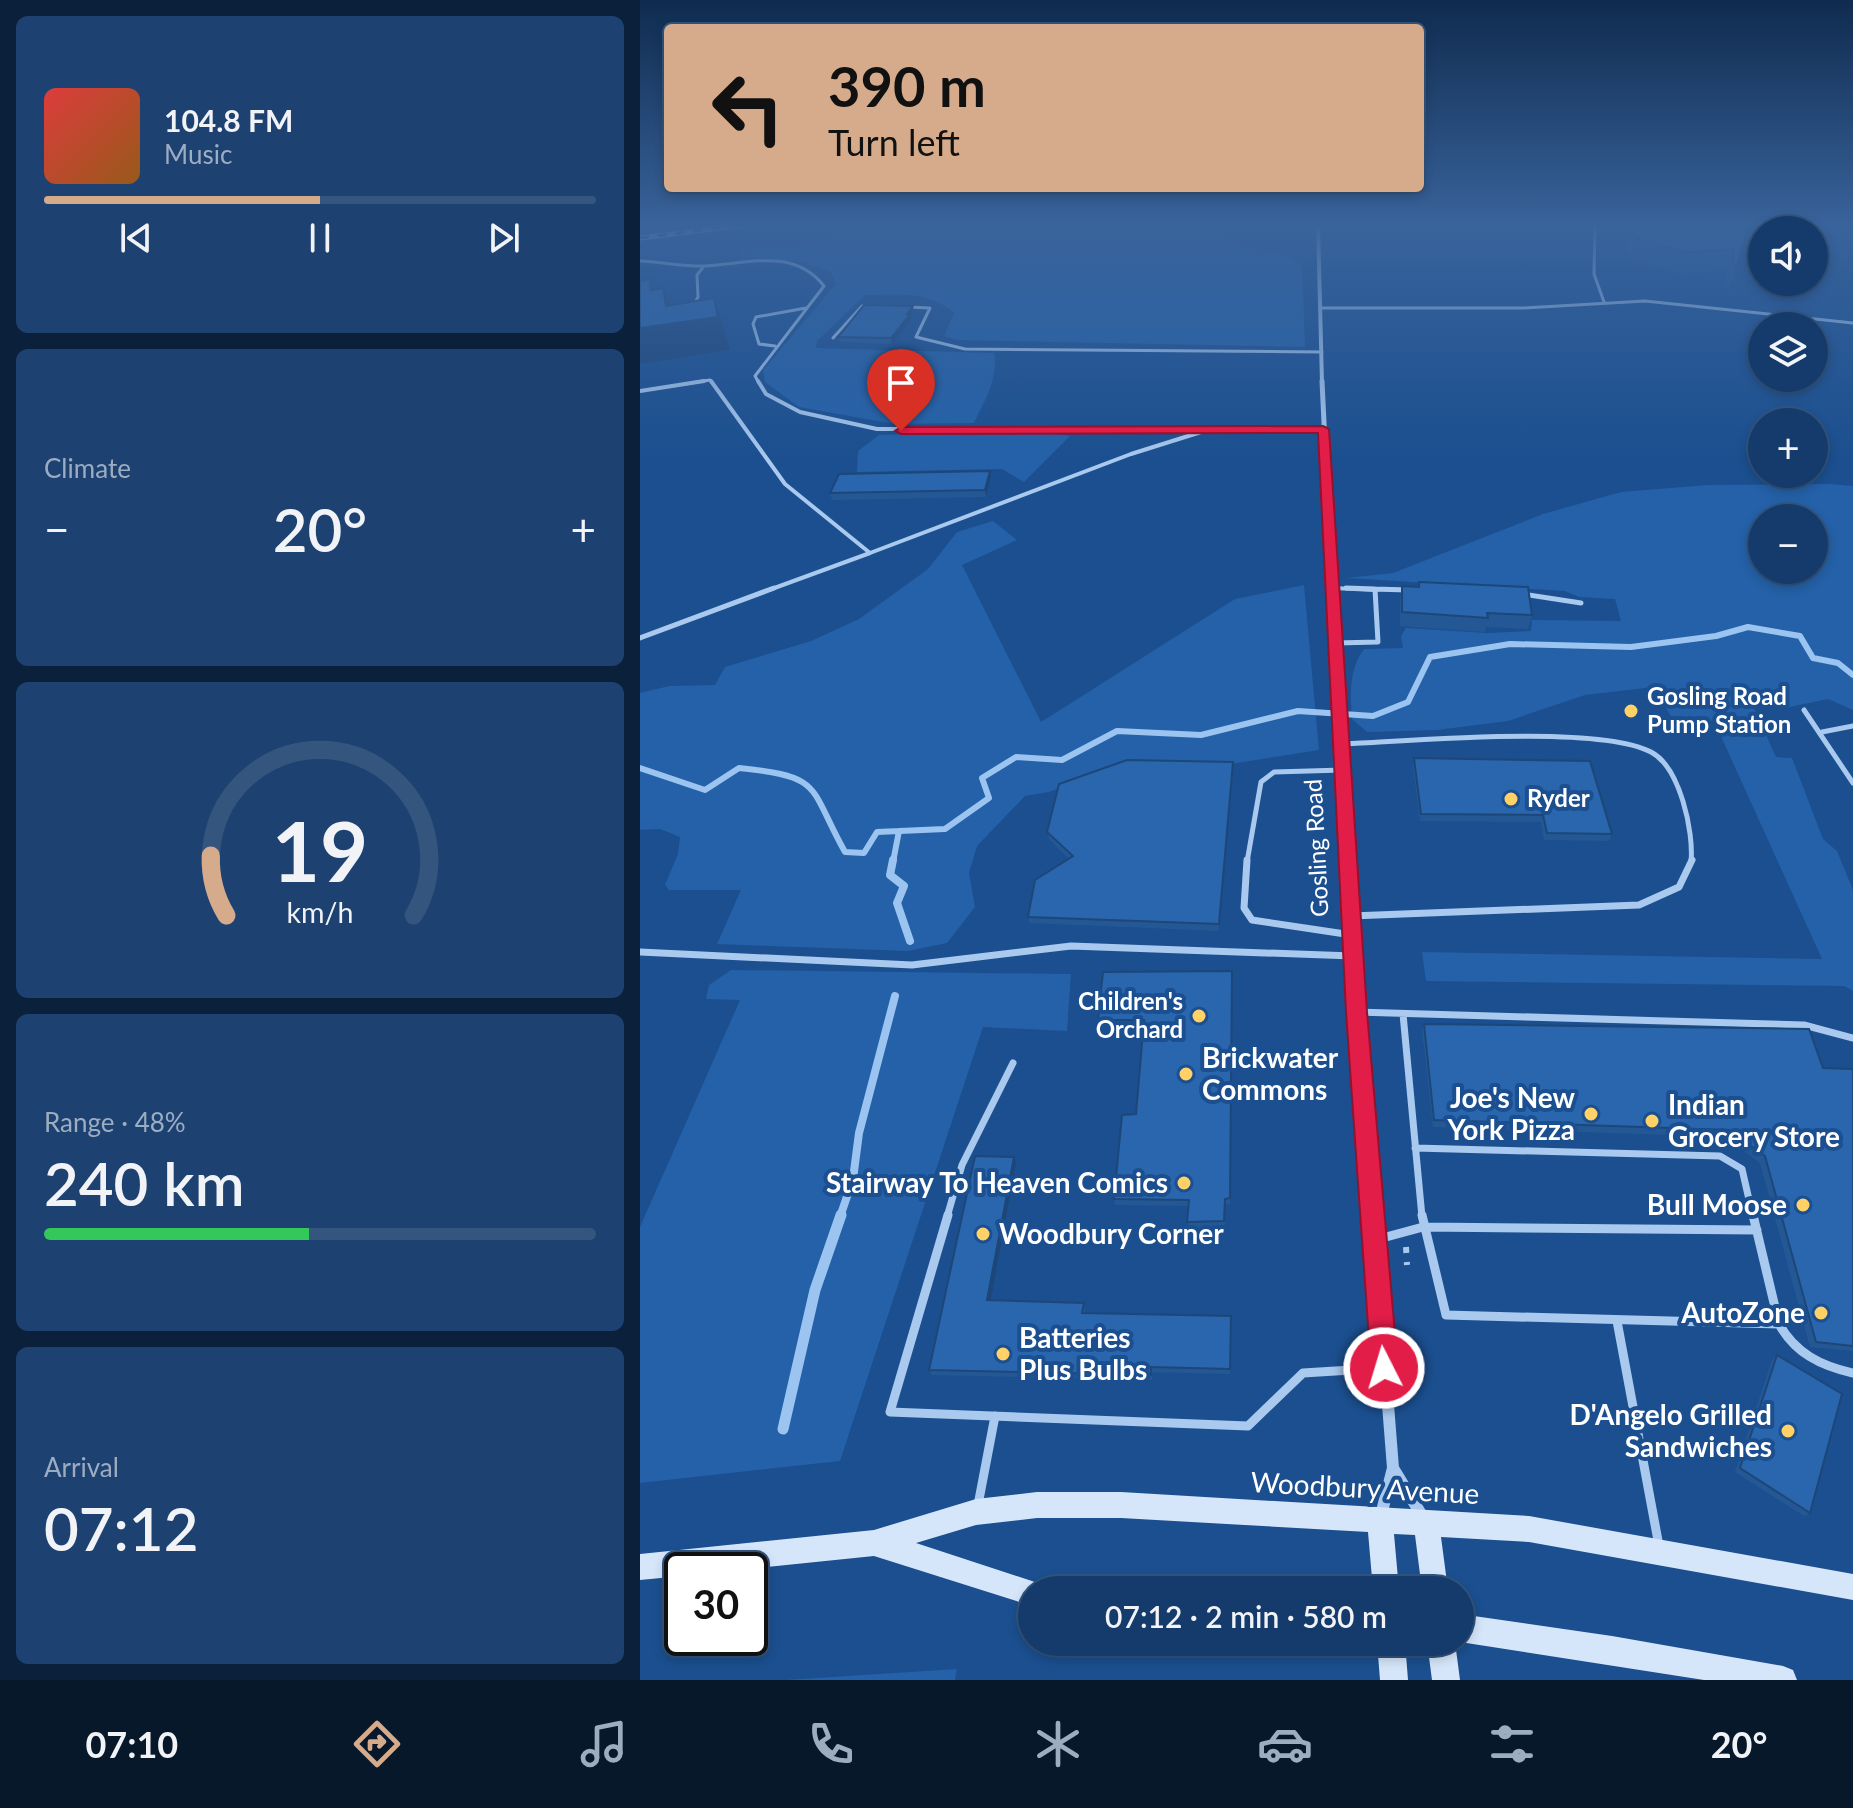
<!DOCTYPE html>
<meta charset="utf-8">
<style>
body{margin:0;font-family:Lato,sans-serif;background:#1d4271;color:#f1f3f6;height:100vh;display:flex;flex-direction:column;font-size:30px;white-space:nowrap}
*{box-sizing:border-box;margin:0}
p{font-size:26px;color:#9dadc1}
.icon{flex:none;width:44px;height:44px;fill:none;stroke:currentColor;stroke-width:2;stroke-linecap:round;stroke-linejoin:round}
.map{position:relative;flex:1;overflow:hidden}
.drawer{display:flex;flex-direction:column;gap:16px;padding:16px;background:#0b203b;width:640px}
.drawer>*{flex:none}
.top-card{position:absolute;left:24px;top:24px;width:760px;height:168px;border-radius:8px;box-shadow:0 4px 12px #0003,0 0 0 2px #33557e;background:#d6ab8b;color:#111;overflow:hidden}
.controls{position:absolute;left:1108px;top:216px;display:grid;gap:16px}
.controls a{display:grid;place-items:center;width:80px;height:80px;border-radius:50%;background:#143b6b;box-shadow:0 4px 12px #0003,0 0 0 2px #33557e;font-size:40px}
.speed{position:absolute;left:24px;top:1552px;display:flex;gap:16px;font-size:40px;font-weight:700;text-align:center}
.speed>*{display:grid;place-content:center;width:104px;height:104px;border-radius:50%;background:#143b6b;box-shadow:0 4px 12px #0003,0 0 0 2px #33557e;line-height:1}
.speed .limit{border:4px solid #111;border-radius:12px;background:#fff;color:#111}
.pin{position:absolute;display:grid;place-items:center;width:68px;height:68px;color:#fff;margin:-82px -34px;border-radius:50% 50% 50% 0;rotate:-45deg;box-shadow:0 0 8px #0007}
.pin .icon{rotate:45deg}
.me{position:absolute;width:88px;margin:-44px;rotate:355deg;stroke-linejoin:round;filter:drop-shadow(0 0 6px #0008)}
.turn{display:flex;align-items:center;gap:28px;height:168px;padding:0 32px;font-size:36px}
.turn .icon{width:104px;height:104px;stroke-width:2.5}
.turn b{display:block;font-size:56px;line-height:68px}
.big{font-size:60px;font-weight:600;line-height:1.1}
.drawer .widget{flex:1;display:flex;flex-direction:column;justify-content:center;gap:12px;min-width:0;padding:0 28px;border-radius:12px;background:#1d4271}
.drawer .dial{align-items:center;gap:0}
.dial svg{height:208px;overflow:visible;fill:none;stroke:#33557e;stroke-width:7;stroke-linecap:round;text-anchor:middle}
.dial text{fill:#f1f3f6;stroke:none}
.song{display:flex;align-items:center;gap:24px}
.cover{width:96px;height:96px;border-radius:12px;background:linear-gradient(135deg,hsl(0 70% 55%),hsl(30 70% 35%))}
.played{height:8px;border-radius:4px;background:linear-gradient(90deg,#d6ab8b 50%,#33557e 50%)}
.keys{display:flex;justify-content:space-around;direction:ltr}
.heat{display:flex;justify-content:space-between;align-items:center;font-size:44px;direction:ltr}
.charge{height:12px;border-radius:6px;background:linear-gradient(90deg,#34c759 48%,#33557e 0)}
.trip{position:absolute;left:378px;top:1576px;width:456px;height:80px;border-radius:40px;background:#143b6b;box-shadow:0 4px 12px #0003,0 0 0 2px #33557e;font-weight:600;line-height:80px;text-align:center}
.tab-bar{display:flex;height:128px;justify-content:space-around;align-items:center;background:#08182b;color:#9dadc1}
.tab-bar .icon{width:56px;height:56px}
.tab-bar .selected{color:#d6ab8b}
.tab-bar b{font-size:36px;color:#f1f3f6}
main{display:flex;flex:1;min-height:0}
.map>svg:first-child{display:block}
.green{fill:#2461a8;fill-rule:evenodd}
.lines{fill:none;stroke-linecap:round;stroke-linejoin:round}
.stream-far2{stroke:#9cc4f0;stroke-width:6}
.stream-far1{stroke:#9cc4f0;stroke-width:8}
.stream{stroke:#9cc4f0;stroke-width:11}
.path{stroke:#a9c9ee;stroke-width:6;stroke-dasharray:6 9;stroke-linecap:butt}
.lane-far4{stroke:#a9c9ee;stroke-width:3}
.lane-far3{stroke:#a9c9ee;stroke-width:4}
.lane-far2{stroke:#a9c9ee;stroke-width:5}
.lane-far1{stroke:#a9c9ee;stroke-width:7}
.lane{stroke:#a9c9ee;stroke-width:9}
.street-far4{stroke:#a9c9ee;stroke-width:4}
.street-far3{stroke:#a9c9ee;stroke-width:5}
.street-far2{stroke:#a9c9ee;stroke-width:7}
.street-far1{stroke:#a9c9ee;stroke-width:9}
.street{stroke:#a9c9ee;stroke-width:12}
.secondary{fill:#d6e6fa;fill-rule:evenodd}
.rail-casing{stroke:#fff;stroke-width:5}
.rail{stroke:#1b4f8f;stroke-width:3;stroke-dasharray:9;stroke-linecap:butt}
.wall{fill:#245895}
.shaded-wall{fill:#1d4779}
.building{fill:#2a66ad;stroke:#1d4779;stroke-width:2}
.route{fill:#e11d48;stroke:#92132f;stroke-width:2}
.poi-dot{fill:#ffd166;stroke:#1b4f8f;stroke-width:3}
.labels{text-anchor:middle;stroke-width:8;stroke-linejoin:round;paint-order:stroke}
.poi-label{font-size:24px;font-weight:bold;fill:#fff;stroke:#1b4f8f;text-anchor:start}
.street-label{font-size:24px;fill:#fff;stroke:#1b4f8f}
.near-poi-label{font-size:28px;font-weight:bold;fill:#fff;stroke:#1b4f8f;text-anchor:end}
.near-street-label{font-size:28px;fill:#fff;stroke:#1b4f8f}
</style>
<main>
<section class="drawer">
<div class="widget">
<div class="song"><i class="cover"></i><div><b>104.8 FM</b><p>Music</p></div></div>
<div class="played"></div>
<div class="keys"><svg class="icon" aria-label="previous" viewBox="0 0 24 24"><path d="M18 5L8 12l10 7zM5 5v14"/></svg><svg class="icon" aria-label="pause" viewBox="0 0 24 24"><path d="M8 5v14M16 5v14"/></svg><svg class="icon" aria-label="next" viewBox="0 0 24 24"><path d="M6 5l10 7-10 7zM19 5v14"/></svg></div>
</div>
<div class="widget"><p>Climate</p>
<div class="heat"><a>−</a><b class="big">20°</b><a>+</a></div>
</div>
<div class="widget dial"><svg viewBox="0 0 100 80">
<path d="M14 69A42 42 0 1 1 86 69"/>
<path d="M14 69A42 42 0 0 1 8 46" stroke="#d6ab8b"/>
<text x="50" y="56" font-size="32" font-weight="700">19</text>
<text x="50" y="72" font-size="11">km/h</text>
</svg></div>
<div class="widget"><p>Range · 48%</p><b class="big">240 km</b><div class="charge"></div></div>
<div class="widget"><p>Arrival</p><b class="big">07:12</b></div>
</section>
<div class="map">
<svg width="1213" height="1680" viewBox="0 0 1213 1680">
<rect width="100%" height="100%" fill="#1b4f8f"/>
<path class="green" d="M 243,223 L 577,223 L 583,240 L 575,241 L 650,256 L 662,267 L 665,347 L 316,340 L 304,336 L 314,313 C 288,290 258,295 225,295 L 177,341 L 176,348 L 354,353 C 359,378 344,401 334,423 L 254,424 L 159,407 L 125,382 L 123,370 L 196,284 L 191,272 L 157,261 L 96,256 L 108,249 L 168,245 Z
M 395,431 L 430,436 L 384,482 L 362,469 L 217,472 L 218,451 L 239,435 Z
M 1191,484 L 1213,486 L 1213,710 L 1188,699 L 1145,708 L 1113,706 L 1136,757 L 1152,758 L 1183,839 L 1197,851 L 1213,890 L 1213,991 L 1204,986 L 786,981 L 782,952 L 1182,959 L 1074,721 L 1033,720 L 1014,687 L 945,695 L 868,721 L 797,730 L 727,732 L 712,719 C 710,694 709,669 724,649 L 763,648 L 761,636 L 766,628 L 847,633 L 891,631 L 892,620 L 981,621 L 975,599 L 939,597 L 925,591 L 706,578 L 753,573 L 903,514 L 981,492 L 1067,485 ZM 1122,518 L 1174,518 L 1174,570 L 1122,570 Z
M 353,521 L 377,540 L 322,565 L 401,722 L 595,599 L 664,585 L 679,750 L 584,765 L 490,762 L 409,792 L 385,796 L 337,846 L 329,873 L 335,907 L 307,943 L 268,951 L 77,944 L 101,890 L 29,890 L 25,885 L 38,854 L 40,837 L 20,829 L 0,830 L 0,693 L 29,686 L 75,685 L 85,667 L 171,641 L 219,619 L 288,569 L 317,532 Z
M 91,970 L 431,974 L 427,1031 L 343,1027 L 200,1461 L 0,1483 L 0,1227 L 100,1000 L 66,999 L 69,985 Z
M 317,1669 L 315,1680 L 145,1680 Z"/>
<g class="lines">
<path class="stream-far2" d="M 0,768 L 65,790 L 99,768 C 185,777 168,786 205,852 L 224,853 L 237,832 L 305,829 L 349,798 L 342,778 L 376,757 L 422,760 L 477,731 L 561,735 L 658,711 L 733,716 L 768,702 L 790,657 L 870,644 L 991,647 L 1076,636 L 1108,627 L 1160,636 L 1173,658 L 1198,663 L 1213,675
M 253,862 L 259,831"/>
<path class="stream-far1" d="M 253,860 L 250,875 L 264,886 L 257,903 L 270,941
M 200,1217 L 213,1179 L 219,1133 L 255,996"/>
<path class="stream" d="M 143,1429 L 175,1290 L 201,1215"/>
<path class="path" d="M 766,1247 L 767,1265"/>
<path class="lane-far4" d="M 955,223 L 954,274 L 964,302
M 0,261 C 21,262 41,266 62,266 C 106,265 153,246 184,286 L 115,376 L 119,383
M 53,307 L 58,297 L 57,275 L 64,266
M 266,307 L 290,308 L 276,337 L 325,349 L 682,352
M 680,308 L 883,308 L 1005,301 L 1213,323
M 193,338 L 222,306 L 231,306
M 135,346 L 119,344 L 113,324 L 116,317 L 166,308
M 51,383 L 70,380 L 72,383"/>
<path class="lane-far3" d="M 71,381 L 145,484 L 230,553 L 491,454 L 561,432
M 118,381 L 126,394 L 160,412 L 237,429 L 683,429
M 0,391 L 64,381
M 693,588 L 735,590
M 735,589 L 767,590
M 129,590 L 230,553"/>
<path class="lane-far2" d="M 735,589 L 767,590
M 882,594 L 941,603
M 0,638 L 134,588
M 696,643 L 738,642 L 735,589 L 706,588
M 1164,710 L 1213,783
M 1182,732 L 1213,726
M 702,744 C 768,741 958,724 1011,752 C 1040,767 1054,832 1051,862
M 607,862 L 621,782 L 634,772 L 703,770"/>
<path class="lane-far1" d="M 607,860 L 604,908 L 612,920 L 712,935
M 711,916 L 999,905 L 1039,887 L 1052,860
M 0,952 L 272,965 L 431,946 L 713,956
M 716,1012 L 1164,1025 L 1213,1038
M 763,1014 L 782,1217
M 775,1148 L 1080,1156 L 1102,1169 L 1113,1217
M 307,1217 L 322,1165 L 373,1063"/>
<path class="lane" d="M 308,1215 L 250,1412 L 608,1426 L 663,1373 L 744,1368
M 782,1215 L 806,1315 L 1139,1324
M 1113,1215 L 1139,1324 C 1155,1353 1181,1366 1213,1373
M 735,1240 L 783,1227 L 1117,1230
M 977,1321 L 1019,1546
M 338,1505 L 355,1416"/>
<path class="street-far4" d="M 678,223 L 682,383"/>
<path class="street-far3" d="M 682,381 L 692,590"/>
<path class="street-far2" d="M 692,588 L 708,862"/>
<path class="street-far1" d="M 708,860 L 733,1217"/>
<path class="street" d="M 733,1215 L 753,1468 L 741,1515
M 753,1468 L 784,1519"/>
<path class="secondary" d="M 397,1492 L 481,1492 L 889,1516 L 1213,1574 L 1213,1600 L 889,1542 L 801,1537 L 808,1590 L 782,1590 L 775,1535 L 754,1534 L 759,1590 L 733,1590 L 728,1532 L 481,1518 L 397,1518 L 336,1525 L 276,1543 L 401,1584 L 404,1590 L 392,1590 L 392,1606 L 234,1556 L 98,1570 L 42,1570 L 42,1576 L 0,1580 L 0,1554 L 234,1530 L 336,1499 Z
M 820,1614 L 972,1636 L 1143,1666 L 1153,1670 L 1157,1680 L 1064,1680 L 820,1642 Z
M 737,1642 L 765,1642 L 768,1680 L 740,1680 Z
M 787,1642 L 815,1642 L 820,1680 L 792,1680 Z"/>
<g class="rail-casing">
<path id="rail" d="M 0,238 L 121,223"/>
</g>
<use href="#rail" class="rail"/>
</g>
<path class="wall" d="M 992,223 L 1197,223 L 1193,235 L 1174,243 L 1174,230 L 1122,230 L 1122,243 L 1105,242 L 1088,291 L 1086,271 L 1039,274 L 993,260 L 987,253 L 988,241 Z
M 274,312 L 271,317 L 271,320 L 252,344 L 200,342 L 198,337 Z
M 351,477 L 346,497 L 192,500 L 190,493 Z
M 779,582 L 892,615 L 888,629 L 846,627 L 845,632 L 760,626 L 760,600 L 762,586 L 779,587 Z
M 774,758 L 972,834 L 969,841 L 904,840 L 901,822 L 780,821 L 773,766 Z
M 593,770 L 579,931 L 389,923 L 388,917 L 429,859 L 409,839 L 407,832 Z
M 592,971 L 590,1204 L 585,1205 L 585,1227 L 548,1228 L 549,1206 L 475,1205 L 474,1199 L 496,1114 L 504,1027 L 459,1027 L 458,1020 Z
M 784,1024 L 1183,1068 L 1213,1069 L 1213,1351 L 1170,1347 L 1120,1163 L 1085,1137 L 793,1127 L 782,1030 Z
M 376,1164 L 351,1300 L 445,1308 L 445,1313 L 591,1316 L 590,1374 L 512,1372 L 512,1380 L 292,1375 L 289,1370 Z
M 1137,1355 L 1170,1513 L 1164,1516 L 1095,1472 L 1132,1360 Z"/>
<path class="shaded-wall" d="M 1179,223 L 1197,223 L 1193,235 L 1174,243 L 1174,230 L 1172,230 L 1174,226 Z
M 23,288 L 36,320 L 74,298 L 85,331 L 90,350 L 0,364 L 0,328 L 26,306 Z
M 273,306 L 274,312 L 271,317 L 271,320 L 252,344 L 251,338 Z
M 350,471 L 351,477 L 346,497 L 345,490 Z
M 593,762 L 593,770 L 579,931 L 579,924 Z
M 374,1157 L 376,1164 L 350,1305 L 347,1300 Z"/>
<path class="building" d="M 993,223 L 1089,224 L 1111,223 L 1095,270 L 1093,250 L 1045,252 L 999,239 L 992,232 Z
M 1143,223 L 1179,223 L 1174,226 Z
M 10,279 L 11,290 L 23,288 L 26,306 L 74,298 L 78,317 L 0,328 L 0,281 Z
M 224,305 L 273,306 L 267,314 L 270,314 L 251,338 L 198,337 Z
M 350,471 L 345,490 L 190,493 L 199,474 Z
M 779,582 L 888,587 L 892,615 L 847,613 L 848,618 L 762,612 L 762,586 L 779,587 Z
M 774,758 L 950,761 L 972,834 L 907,833 L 903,815 L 781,814 Z
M 487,760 L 593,762 L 579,924 L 388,917 L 395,880 L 433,856 L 407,832 L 419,784 Z
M 592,971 L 590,1198 L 585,1199 L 584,1221 L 547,1222 L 549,1200 L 474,1199 L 482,1115 L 496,1114 L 504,1020 L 458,1020 L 463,972 Z
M 784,1024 L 1169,1029 L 1183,1068 L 1213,1069 L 1213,1346 L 1176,1342 L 1125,1156 L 1089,1130 L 794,1120 Z
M 335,1156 L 374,1157 L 347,1300 L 444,1303 L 442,1313 L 591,1316 L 590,1369 L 511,1367 L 511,1375 L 289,1370 Z
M 1137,1355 L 1202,1394 L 1170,1513 L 1100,1468 Z"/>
<linearGradient id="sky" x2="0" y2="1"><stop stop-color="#0f2b4f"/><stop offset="0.49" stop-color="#39639b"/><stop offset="1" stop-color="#39639b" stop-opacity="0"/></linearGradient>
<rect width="1213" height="459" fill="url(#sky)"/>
<path class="route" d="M 683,426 L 689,429 L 727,1012 L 758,1368 L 754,1378 L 744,1382 L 735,1378 L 731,1368 L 706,1012 L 678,433 L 261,434 L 255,431 L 261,427 Z"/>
<g class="poi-dot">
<circle cx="991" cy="711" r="8"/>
<circle cx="871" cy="799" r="8"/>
<circle cx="559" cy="1016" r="8"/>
<circle cx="546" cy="1074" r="8"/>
<circle cx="951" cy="1114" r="8"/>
<circle cx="1012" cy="1121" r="8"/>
<circle cx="544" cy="1183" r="8"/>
<circle cx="1163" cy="1205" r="8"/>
<circle cx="343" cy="1234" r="8"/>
<circle cx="1181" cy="1313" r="8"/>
<circle cx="363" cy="1354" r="8"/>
<circle cx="1148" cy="1431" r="8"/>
</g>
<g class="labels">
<g class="poi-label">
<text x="1007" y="705">Gosling Road<tspan x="1007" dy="28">Pump Station</tspan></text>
<text x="887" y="807">Ryder</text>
<text x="543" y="1010" text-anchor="end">Children's<tspan x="543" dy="28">Orchard</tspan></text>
</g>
<g class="street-label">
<text transform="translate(677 848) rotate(-93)" y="8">Gosling Road</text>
</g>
<g class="near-poi-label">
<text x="562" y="1068" text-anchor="start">Brickwater<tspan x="562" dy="32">Commons</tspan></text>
<text x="935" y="1108">Joe's New<tspan x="935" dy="32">York Pizza</tspan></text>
<text x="1028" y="1115" text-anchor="start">Indian<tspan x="1028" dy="32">Grocery Store</tspan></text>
<text x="528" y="1193">Stairway To Heaven Comics</text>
<text x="1147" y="1215">Bull Moose</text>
<text x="359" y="1244" text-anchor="start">Woodbury Corner</text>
<text x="1165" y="1323">AutoZone</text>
<text x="379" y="1348" text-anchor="start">Batteries<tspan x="379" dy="32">Plus Bulbs</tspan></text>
<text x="1132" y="1425">D'Angelo Grilled<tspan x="1132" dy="32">Sandwiches</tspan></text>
</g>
<g class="near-street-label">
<text transform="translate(725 1488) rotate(3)" y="10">Woodbury Avenue</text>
</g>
</g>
</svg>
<div class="controls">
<a><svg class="icon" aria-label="sound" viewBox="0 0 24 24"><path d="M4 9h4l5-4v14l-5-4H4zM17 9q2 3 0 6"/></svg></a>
<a><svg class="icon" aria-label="layers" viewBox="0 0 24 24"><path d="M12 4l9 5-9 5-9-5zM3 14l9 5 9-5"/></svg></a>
<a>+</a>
<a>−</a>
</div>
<div class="speed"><div class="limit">30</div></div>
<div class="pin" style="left:261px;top:431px;background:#d93025"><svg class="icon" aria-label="arrive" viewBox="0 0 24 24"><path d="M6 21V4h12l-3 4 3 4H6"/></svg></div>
<svg class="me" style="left:744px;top:1368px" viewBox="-20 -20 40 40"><circle r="17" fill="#e11d48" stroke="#fff" stroke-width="3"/><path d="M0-11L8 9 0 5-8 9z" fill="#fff"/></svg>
<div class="trip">07:12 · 2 min · 580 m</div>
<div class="top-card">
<div class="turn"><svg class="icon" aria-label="left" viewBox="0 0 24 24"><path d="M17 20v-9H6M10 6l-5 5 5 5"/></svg><div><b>390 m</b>Turn left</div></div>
</div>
</div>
</main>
<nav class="tab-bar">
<b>07:10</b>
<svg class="icon selected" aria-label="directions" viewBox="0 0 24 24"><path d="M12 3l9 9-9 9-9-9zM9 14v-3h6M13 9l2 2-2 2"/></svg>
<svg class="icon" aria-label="music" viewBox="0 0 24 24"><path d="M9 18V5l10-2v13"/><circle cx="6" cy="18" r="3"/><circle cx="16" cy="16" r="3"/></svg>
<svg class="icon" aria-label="phone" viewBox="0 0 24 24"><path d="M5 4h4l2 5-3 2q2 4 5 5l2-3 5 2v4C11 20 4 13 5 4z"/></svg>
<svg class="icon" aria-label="climate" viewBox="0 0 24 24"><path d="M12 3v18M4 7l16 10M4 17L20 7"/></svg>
<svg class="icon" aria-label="car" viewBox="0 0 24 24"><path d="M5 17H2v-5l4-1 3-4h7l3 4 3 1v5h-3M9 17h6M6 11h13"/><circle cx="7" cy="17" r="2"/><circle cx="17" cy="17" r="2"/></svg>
<svg class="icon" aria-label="filters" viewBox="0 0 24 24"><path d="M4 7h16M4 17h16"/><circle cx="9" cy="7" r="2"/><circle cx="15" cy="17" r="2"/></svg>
<b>20°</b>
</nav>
